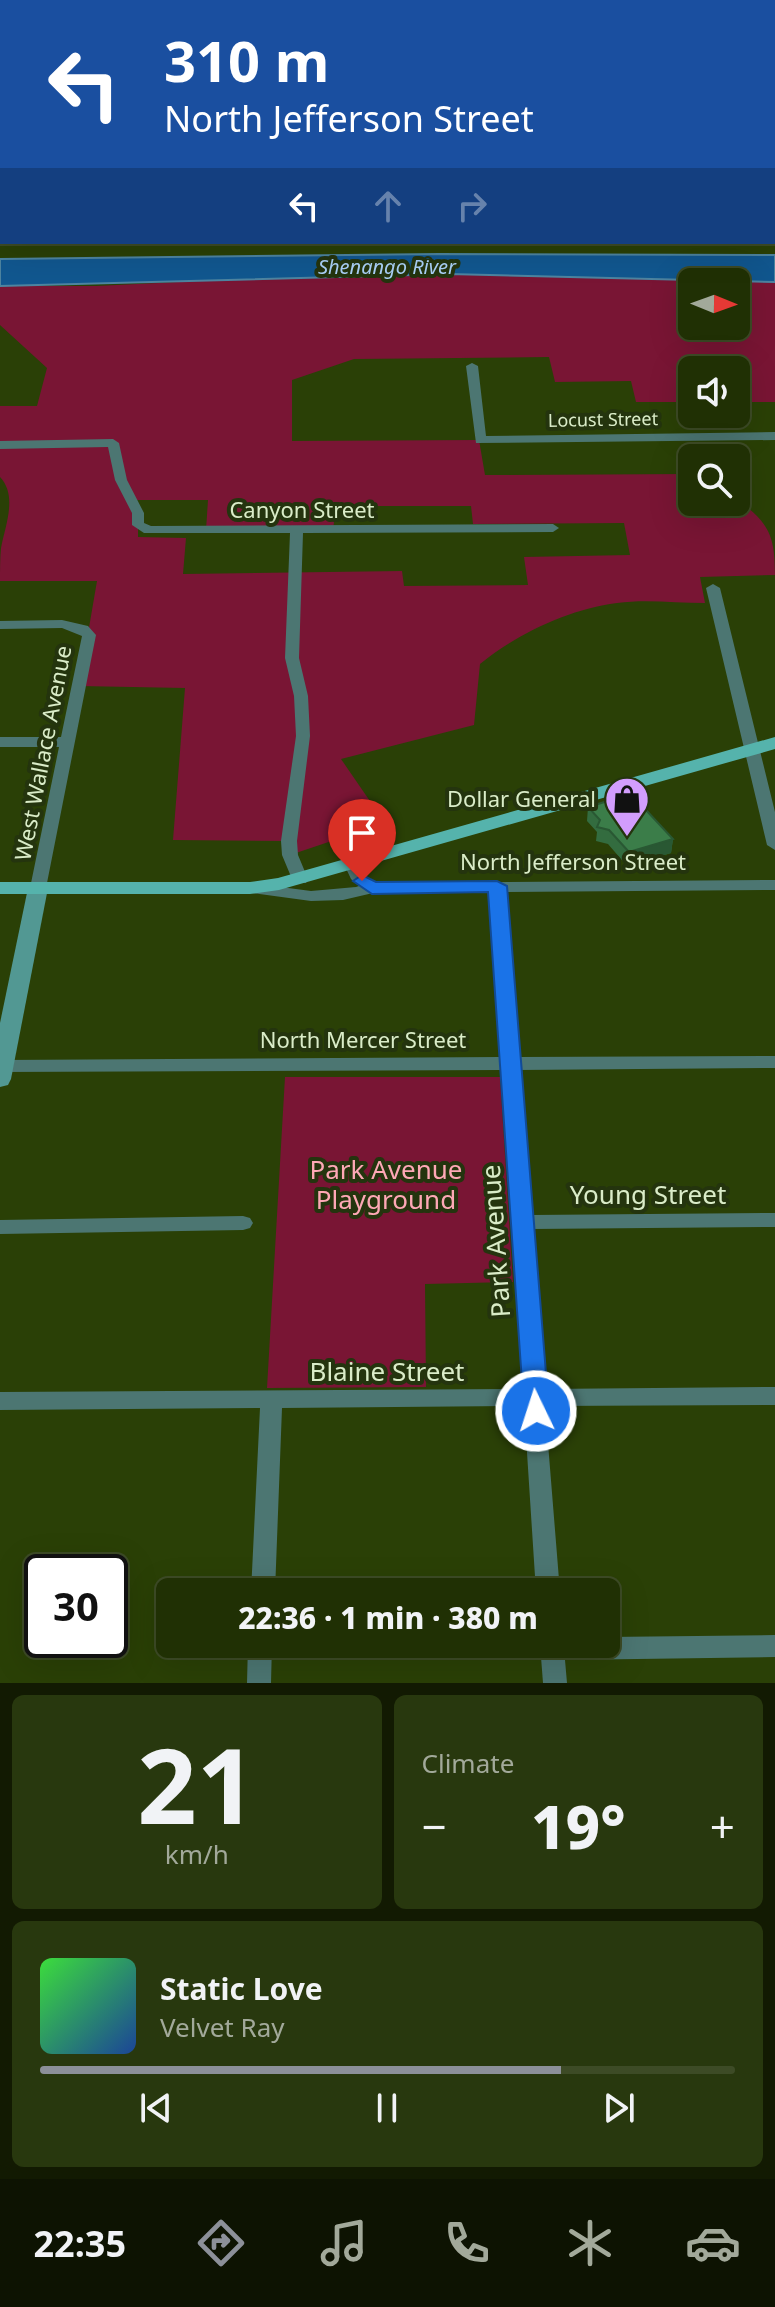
<!DOCTYPE html>
<meta charset="utf-8">
<style>
body{margin:0;font-family:"Noto Sans",sans-serif;background:#28380e;color:#f1f3f6;height:100vh;display:flex;flex-direction:column;font-size:30px;white-space:nowrap}
*{box-sizing:border-box;margin:0}
p{font-size:26px;color:#a2a99a}
.icon{flex:none;width:44px;height:44px;fill:none;stroke:currentColor;stroke-width:2;stroke-linecap:round;stroke-linejoin:round}
.map{position:relative;height:1683px;overflow:hidden}
.sheet{display:flex;flex-direction:column;gap:12px;padding:12px;background:#121a02;flex:1}
.sheet>*{flex:none}
.top-card{position:absolute;left:0px;top:0px;width:776px;height:244px;box-shadow:0 8px 32px #0002,0 0 0 2px #3d4b26;background:#1a4fa0;color:#fff;overflow:hidden}
.needle{width:52px;rotate:91deg}
.buttons{position:absolute;left:678px;top:268px;display:grid;gap:16px}
.buttons a{display:grid;place-items:center;width:72px;height:72px;border-radius:12px;background:#203004;box-shadow:0 8px 32px #0002,0 0 0 2px #3d4b26;font-size:40px}
.speed{position:absolute;left:24px;top:1554px;display:flex;gap:16px;font-size:40px;font-weight:700;text-align:center}
.speed>*{display:grid;place-content:center;width:104px;height:104px;border-radius:50%;background:#203004;box-shadow:0 8px 32px #0002,0 0 0 2px #3d4b26;line-height:1}
.speed .limit{border:4px solid #111;border-radius:12px;background:#fff;color:#111}
.pin{position:absolute;display:grid;place-items:center;width:68px;height:68px;color:#fff;margin:-82px -34px;border-radius:50% 50% 50% 0;rotate:-45deg;box-shadow:0 0 8px #0007}
.pin .icon{rotate:45deg}
.me{position:absolute;width:88px;margin:-44px;rotate:356deg;stroke-linejoin:round;filter:drop-shadow(0 0 6px #0008)}
.turn{display:flex;align-items:center;gap:28px;height:168px;padding:0 32px;font-size:36px}
.turn .icon{width:104px;height:104px;stroke-width:2.5}
.turn b{display:block;font-size:56px;line-height:68px}
.lanes{display:flex;align-items:center;height:76px;padding:0 32px;background:#0003;justify-content:center;gap:40px;direction:ltr}
.lanes .off{opacity:.35}
.big{font-size:60px;font-weight:800;line-height:1.1}
.sheet .card{flex:1;display:flex;flex-direction:column;justify-content:center;gap:12px;min-width:0;padding:0 28px;border-radius:12px;background:#28380e}
.sheet .dial{align-items:center;gap:0}
.dial b{font-size:104px;line-height:1}
.song{display:flex;align-items:center;gap:24px}
.cover{width:96px;height:96px;border-radius:12px;background:linear-gradient(135deg,hsl(120 70% 55%),hsl(220 70% 35%))}
.played{height:8px;border-radius:4px;background:linear-gradient(90deg,#8c9099 75%,#3d4b26 75%)}
.keys{display:flex;justify-content:space-around;direction:ltr}
.heat{display:flex;justify-content:space-between;align-items:center;font-size:44px;direction:ltr}
.sheet .tiles{flex:1;display:grid;gap:12px;grid-template-columns:1fr 1fr}
.card:last-child{grid-column:span 2}
.trip{position:absolute;left:156px;top:1578px;width:464px;height:80px;border-radius:12px;background:#203004;box-shadow:0 8px 32px #0002,0 0 0 2px #3d4b26;font-weight:800;line-height:80px;text-align:center}
.menu{display:flex;height:128px;justify-content:space-around;align-items:center;background:#0d1302;color:#a2a99a}
.menu .icon{width:56px;height:56px}
.menu .on{color:#8c9099}
.menu b{font-size:36px;color:#f1f3f6}
.map>svg:first-child{display:block}
.green{fill:#791534;fill-rule:evenodd}
.water{fill:#11578f;stroke:#4d84a0;stroke-width:2}
.lines{fill:none;stroke-linecap:round;stroke-linejoin:round}
.street{fill:#4c7672;fill-rule:evenodd}
.secondary{fill:#529893;fill-rule:evenodd}
.primary{fill:#55b3ac;fill-rule:evenodd}
.wall{fill:#336c3f}
.shaded-wall{fill:#295833}
.building{fill:#3b7d49;stroke:#295833;stroke-width:2}
.route{fill:#1a73e8;stroke:#114b97;stroke-width:2}
.labels{text-anchor:middle;stroke-width:8;stroke-linejoin:round;paint-order:stroke}
.far-street-label{font-size:18px;fill:#daecc8;stroke:#24340e}
.far-water-label{font-size:20px;font-style:italic;fill:#aad0f7;stroke:#24340e}
.street-label{font-size:22px;fill:#daecc8;stroke:#24340e}
.poi-label{font-size:22px;fill:#daecc8;stroke:#24340e;text-anchor:end}
.near-park-label{font-size:26px;fill:#fea8b6;stroke:#24340e}
.near-street-label{font-size:26px;fill:#daecc8;stroke:#24340e}
</style>
<div class="map">
<svg width="775" height="1683" viewBox="0 0 775 1683">
<rect width="100%" height="100%" fill="#2a4006"/>
<path class="green" d="M 347,274 L 449,274 L 775,282 L 775,402 L 736,402 L 736,370 L 692,370 L 692,402 L 636,402 L 631,381 L 555,382 L 549,357 L 354,359 L 292,380 L 292,441 L 479,440 L 485,475 L 692,474 L 692,502 L 736,502 L 736,498 C 768,523 775,533 775,575 L 700,577 L 705,603 C 676,603 645,599 617,603 C 569,609 517,634 480,664 L 474,725 L 341,759 L 385,823 L 290,855 L 288,841 L 173,840 L 185,688 L 79,686 L 97,581 L 0,581 C 0,570 0,558 1,548 C 5,526 18,496 0,477 L 0,406 L 37,406 L 47,368 L 0,325 L 0,286 L 96,286 ZM 692,282 L 736,282 L 736,326 L 692,326 ZM 134,500 L 208,500 L 206,530 L 333,530 L 336,506 L 471,506 L 473,524 L 624,523 L 630,555 L 524,557 L 528,585 L 404,586 L 402,571 L 183,574 L 186,538 L 138,537 L 138,513 Z
M 285,1077 L 500,1077 L 513,1282 L 425,1284 L 426,1387 L 267,1388 Z"/>
<path class="water" d="M 439,254 L 775,255 L 775,282 L 449,274 L 0,286 L 0,259 Z"/>
<g class="lines">
<path class="street" d="M 515,0 L 523,0 L 523,2 L 515,2 Z
M 675,0 L 683,0 L 683,2 L 675,2 Z
M 0,2 L 2,2 L 2,7 L 0,7 Z
M 0,79 L 2,79 L 2,85 L 0,85 Z
M 774,80 L 775,81 L 775,87 L 774,86 Z
M 0,108 L 2,108 L 2,114 L 0,114 Z
M 472,363 L 478,366 L 486,436 L 775,432 L 775,440 L 476,443 L 466,366 Z
M 113,439 L 119,443 L 127,480 L 144,513 L 144,523 L 151,526 L 553,524 L 559,528 L 553,532 L 303,533 L 299,658 L 308,696 L 310,736 L 297,841 L 298,855 L 308,879 L 306,883 L 294,883 L 292,879 L 282,855 L 281,841 L 296,736 L 294,696 L 285,658 L 290,533 L 144,533 L 132,525 L 132,513 L 115,480 L 108,447 L 0,449 L 0,441 Z
M 713,584 L 720,588 L 775,812 L 775,850 L 767,845 L 706,588 Z
M 62,620 L 88,626 L 96,635 L 46,888 L 38,893 L 30,888 L 59,747 L 0,747 L 0,737 L 61,737 L 82,636 L 62,628 L 0,629 L 0,621 Z
M 352,859 L 358,861 L 366,876 L 376,883 L 775,880 L 775,890 L 506,892 L 518,1057 L 775,1056 L 775,1068 L 519,1070 L 531,1215 L 775,1213 L 775,1227 L 532,1229 L 544,1389 L 775,1387 L 775,1405 L 545,1406 L 560,1592 L 536,1592 L 524,1406 L 282,1408 L 275,1592 L 251,1592 L 260,1408 L 0,1410 L 0,1392 L 523,1389 L 501,1070 L 0,1072 L 0,1060 L 500,1057 L 489,892 L 373,893 L 343,900 L 311,901 L 244,892 L 242,888 L 250,883 L 311,891 L 356,887 L 359,886 L 351,879 L 344,864 Z
M 243,1216 L 250,1218 L 253,1223 L 250,1228 L 243,1230 L 0,1234 L 0,1220 Z
M 775,1635 L 775,1657 L 565,1660 L 567,1683 L 543,1683 L 540,1644 L 606,1644 L 606,1637 Z
M 248,1644 L 272,1644 L 271,1683 L 247,1683 Z"/>
<path class="secondary" d="M 38,882 L 48,888 L 11,1079 L 8,1085 L 0,1087 L 0,1023 L 28,888 Z"/>
<path class="primary" d="M 774,138 L 775,138 L 775,144 L 774,144 Z
M 0,153 L 2,153 L 2,159 L 0,159 Z
M 775,737 L 775,749 L 279,890 L 250,894 L 0,894 L 0,882 L 250,882 L 278,878 Z"/>
</g>
<path class="wall" d="M 588,807 L 673,839 L 671,853 L 627,866 L 608,844 L 596,841 L 597,832 L 587,821 Z"/>
<path class="shaded-wall" d="M 673,839 L 671,853 L 627,866 L 629,852 Z"/>
<path class="building" d="M 631,794 L 673,839 L 629,852 L 609,830 L 597,827 L 600,820 L 588,807 Z"/>
<path class="route" d="M 362,875 L 376,882 L 497,881 L 507,886 L 549,1411 L 545,1418 L 536,1421 L 528,1418 L 524,1411 L 488,892 L 372,894 L 353,881 Z"/>
<defs>
<g id="shop-pin" transform="scale(2.3)"><path d="M0 17L-7.5 6A9.5 9.5 0 1 1 7.5 6Z" fill="#d29dfd" stroke="#24340e"/><path d="M-5-2.5h2.3a2.7 3.5 0 0 1 5.4 0H5L5.5 6h-11ZM-1.5-2.5h3a1.5 2.3 0 0 0-3 0Z" fill="#111"/></g>
</defs>
<g fill-rule="evenodd">
<use href="#shop-pin" x="627" y="799"/>
</g>
<g class="labels">
<g class="far-street-label">
<text transform="translate(603 420) rotate(-1)" y="6">Locust Street</text>
</g>
<g class="far-water-label">
<text x="387" y="274">Shenango River</text>
</g>
<g class="street-label">
<text x="302" y="518">Canyon Street</text>
<text transform="translate(43 753) rotate(-79)" y="8">West Wallace Avenue</text>
<text x="573" y="870">North Jefferson Street</text>
<text x="363" y="1048">North Mercer Street</text>
</g>
<g class="poi-label">
<text x="596" y="807">Dollar General</text>
</g>
<g class="near-park-label">
<text x="386" y="1179">Park Avenue<tspan x="386" dy="30">Playground</tspan></text>
</g>
<g class="near-street-label">
<text x="648" y="1204">Young Street</text>
<text transform="translate(496 1241) rotate(-94)" y="9">Park Avenue</text>
<text x="387" y="1381">Blaine Street</text>
</g>
</g>
</svg>
<div class="buttons">
<a><svg class="needle" viewBox="-14 -14 28 28"><path d="M0-13l5 13h-10z" fill="#e53935"/><path d="M0 13l5-13h-10z" fill="#a2a99a"/></svg></a>
<a><svg class="icon" aria-label="sound" viewBox="0 0 24 24"><path d="M4 9h4l5-4v14l-5-4H4zM17 9q2 3 0 6"/></svg></a>
<a><svg class="icon" aria-label="search" viewBox="0 0 24 24"><circle cx="10" cy="10" r="6"/><path d="M15 15l6 6"/></svg></a>
</div>
<div class="speed"><div class="limit">30</div></div>
<div class="pin" style="left:362px;top:881px;background:#d93025"><svg class="icon" aria-label="arrive" viewBox="0 0 24 24"><path d="M6 21V4h12l-3 4 3 4H6"/></svg></div>
<svg class="me" style="left:536px;top:1411px" viewBox="-20 -20 40 40"><circle r="17" fill="#1a73e8" stroke="#fff" stroke-width="3"/><path d="M0-11L8 9 0 5-8 9z" fill="#fff"/></svg>
<div class="trip">22:36 · 1 min · 380 m</div>
<div class="top-card">
<div class="turn"><svg class="icon" aria-label="left" viewBox="0 0 24 24"><path d="M17 20v-9H6M10 6l-5 5 5 5"/></svg><div><b>310 m</b>North Jefferson Street</div></div>
<div class="lanes"><svg class="icon" aria-label="left" viewBox="0 0 24 24"><path d="M17 20v-9H6M10 6l-5 5 5 5"/></svg><svg class="icon off" aria-label="ahead" viewBox="0 0 24 24"><path d="M12 20V5M6 11l6-6 6 6"/></svg><svg class="icon off" aria-label="right" viewBox="0 0 24 24"><path d="M7 20v-9h11M14 6l5 5-5 5"/></svg></div>
</div>
</div>
<section class="sheet">
<div class="tiles">
<div class="card dial"><b>21</b><p>km/h</p></div>
<div class="card"><p>Climate</p>
<div class="heat"><a>−</a><b class="big">19°</b><a>+</a></div>
</div>
<div class="card">
<div class="song"><i class="cover"></i><div><b>Static Love</b><p>Velvet Ray</p></div></div>
<div class="played"></div>
<div class="keys"><svg class="icon" aria-label="previous" viewBox="0 0 24 24"><path d="M18 5L8 12l10 7zM5 5v14"/></svg><svg class="icon" aria-label="pause" viewBox="0 0 24 24"><path d="M8 5v14M16 5v14"/></svg><svg class="icon" aria-label="next" viewBox="0 0 24 24"><path d="M6 5l10 7-10 7zM19 5v14"/></svg></div>
</div>
</div>
</section>
<nav class="menu">
<b>22:35</b>
<svg class="icon on" aria-label="directions" viewBox="0 0 24 24"><path d="M12 3l9 9-9 9-9-9zM9 14v-3h6M13 9l2 2-2 2"/></svg>
<svg class="icon" aria-label="music" viewBox="0 0 24 24"><path d="M9 18V5l10-2v13"/><circle cx="6" cy="18" r="3"/><circle cx="16" cy="16" r="3"/></svg>
<svg class="icon" aria-label="phone" viewBox="0 0 24 24"><path d="M5 4h4l2 5-3 2q2 4 5 5l2-3 5 2v4C11 20 4 13 5 4z"/></svg>
<svg class="icon" aria-label="climate" viewBox="0 0 24 24"><path d="M12 3v18M4 7l16 10M4 17L20 7"/></svg>
<svg class="icon" aria-label="car" viewBox="0 0 24 24"><path d="M5 17H2v-5l4-1 3-4h7l3 4 3 1v5h-3M9 17h6M6 11h13"/><circle cx="7" cy="17" r="2"/><circle cx="17" cy="17" r="2"/></svg>
</nav>
